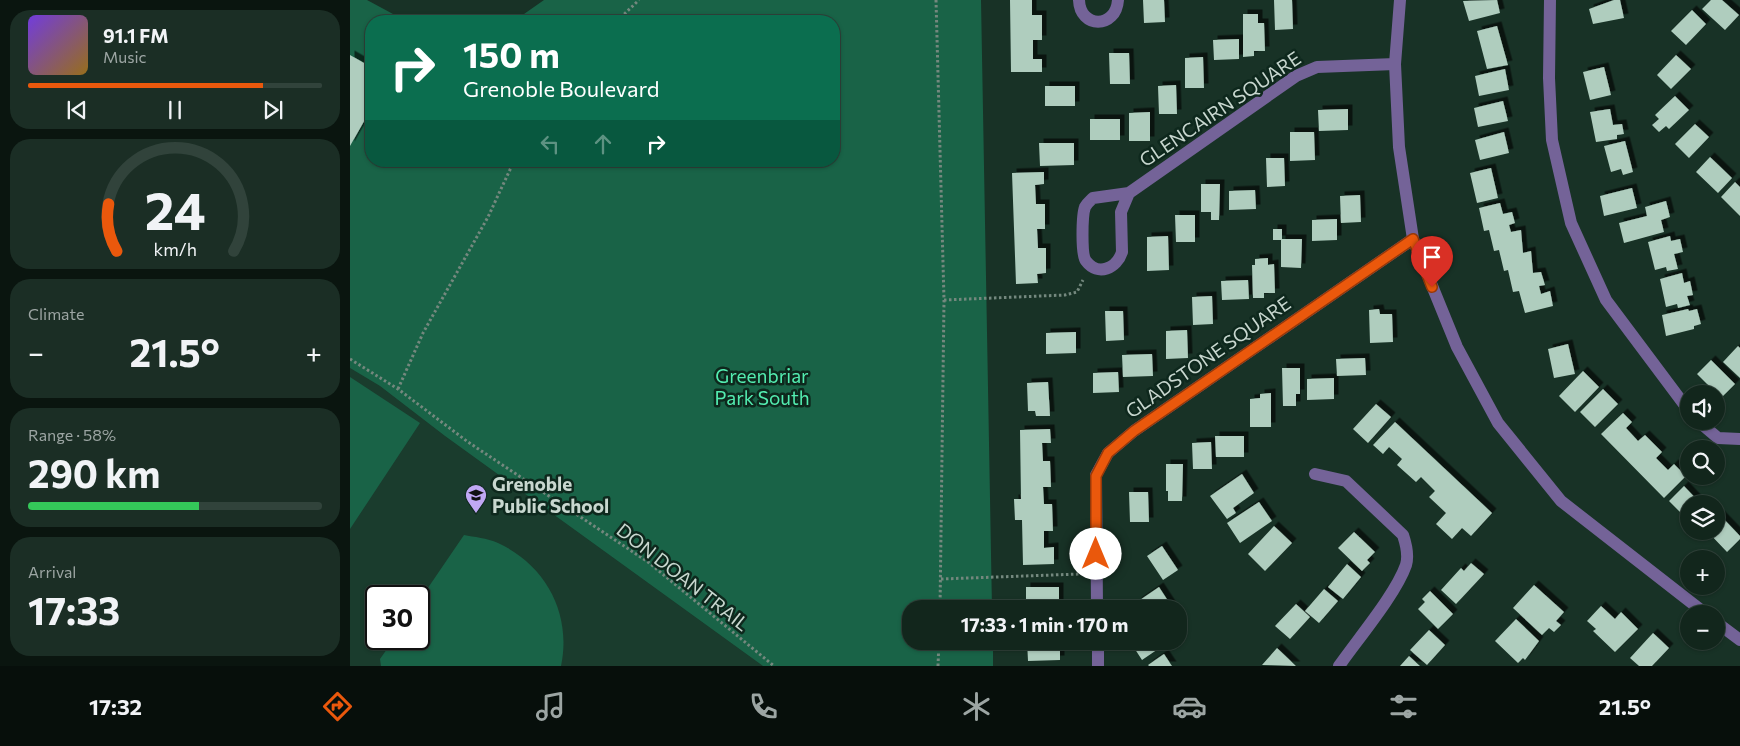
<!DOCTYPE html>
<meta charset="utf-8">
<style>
body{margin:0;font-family:Commissioner,sans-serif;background:#1b2e25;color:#f1f3f6;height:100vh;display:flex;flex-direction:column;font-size:19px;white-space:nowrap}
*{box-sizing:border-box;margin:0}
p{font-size:16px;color:#9ca5a3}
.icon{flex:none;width:28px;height:28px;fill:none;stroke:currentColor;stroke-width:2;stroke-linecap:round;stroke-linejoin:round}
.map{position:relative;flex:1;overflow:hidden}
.side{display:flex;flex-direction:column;gap:10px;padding:10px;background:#0a150f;width:350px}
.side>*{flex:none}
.banner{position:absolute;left:15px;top:15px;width:475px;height:152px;border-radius:20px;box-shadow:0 1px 4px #0004,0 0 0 1px #31433b;background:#0b6e4f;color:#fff;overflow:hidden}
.tools{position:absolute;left:1330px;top:385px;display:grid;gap:10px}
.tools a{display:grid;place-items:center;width:45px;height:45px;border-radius:50%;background:#12261c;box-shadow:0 1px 4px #0004,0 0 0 1px #31433b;font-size:25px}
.speed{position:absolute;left:15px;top:585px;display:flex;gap:10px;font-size:25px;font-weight:700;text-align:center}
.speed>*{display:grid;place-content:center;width:65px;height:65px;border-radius:50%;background:#12261c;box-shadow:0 1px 4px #0004,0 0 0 1px #31433b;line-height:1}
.speed .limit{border:2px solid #111;border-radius:8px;background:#fff;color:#111}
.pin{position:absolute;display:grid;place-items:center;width:42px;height:42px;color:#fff;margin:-51px -21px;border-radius:50% 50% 50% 0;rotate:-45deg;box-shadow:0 0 5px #0007}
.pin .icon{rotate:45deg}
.me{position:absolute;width:55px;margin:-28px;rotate:0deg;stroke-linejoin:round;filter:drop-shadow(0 0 4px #0008)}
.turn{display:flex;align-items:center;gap:18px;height:105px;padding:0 15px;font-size:22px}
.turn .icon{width:65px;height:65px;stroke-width:2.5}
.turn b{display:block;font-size:35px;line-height:42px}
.lanes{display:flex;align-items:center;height:48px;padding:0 15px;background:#0003;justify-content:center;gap:25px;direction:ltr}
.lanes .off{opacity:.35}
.big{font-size:38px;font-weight:700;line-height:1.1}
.side .tile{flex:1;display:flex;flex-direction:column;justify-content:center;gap:8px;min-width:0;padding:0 18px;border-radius:20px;background:#1b2e25}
.side .dial{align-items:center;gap:0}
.dial svg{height:130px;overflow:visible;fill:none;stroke:#31433b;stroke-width:7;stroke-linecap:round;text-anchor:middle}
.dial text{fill:#f1f3f6;stroke:none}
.song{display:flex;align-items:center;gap:15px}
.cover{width:60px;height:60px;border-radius:8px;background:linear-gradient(135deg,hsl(260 70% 55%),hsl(40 70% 35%))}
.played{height:5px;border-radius:2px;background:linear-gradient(90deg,#ea580c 80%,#31433b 80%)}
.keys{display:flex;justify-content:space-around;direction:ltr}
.heat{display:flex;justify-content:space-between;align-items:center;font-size:28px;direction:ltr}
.charge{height:8px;border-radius:4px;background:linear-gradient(90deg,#34c759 58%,#31433b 0)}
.trip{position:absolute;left:552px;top:600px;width:285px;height:50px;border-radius:20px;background:#12261c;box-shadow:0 1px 4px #0004,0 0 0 1px #31433b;font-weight:700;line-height:50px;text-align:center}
.tabs{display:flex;height:80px;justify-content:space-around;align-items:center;background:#070f0b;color:#9ca5a3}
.tabs .icon{width:35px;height:35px}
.tabs .on{color:#ea580c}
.tabs b{font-size:22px;color:#f1f3f6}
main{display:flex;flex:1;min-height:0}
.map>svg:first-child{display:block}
.built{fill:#1a3c2d;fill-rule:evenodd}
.green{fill:#196347}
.building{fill:#afcdbe;filter:url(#shadow)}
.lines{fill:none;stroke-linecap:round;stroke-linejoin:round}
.path{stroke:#74887e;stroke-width:3;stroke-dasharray:2.5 2.5;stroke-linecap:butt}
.minor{stroke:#746398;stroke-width:12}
.route-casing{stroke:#983908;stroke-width:12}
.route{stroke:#ea580c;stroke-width:9}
.labels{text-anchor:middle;stroke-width:5;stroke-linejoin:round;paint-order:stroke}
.street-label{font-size:19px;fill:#c8d7cf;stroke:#0e281d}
.park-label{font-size:19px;fill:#53edb0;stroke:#0e281d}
.poi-label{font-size:19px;font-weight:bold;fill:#c8d7cf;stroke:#0e281d;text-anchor:start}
</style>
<main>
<section class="side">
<div class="tile">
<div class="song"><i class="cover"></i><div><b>91.1 FM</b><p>Music</p></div></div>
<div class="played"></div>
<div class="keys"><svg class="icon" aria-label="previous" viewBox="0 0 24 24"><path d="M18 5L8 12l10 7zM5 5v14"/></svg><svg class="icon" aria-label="pause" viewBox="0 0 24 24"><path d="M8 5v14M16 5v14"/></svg><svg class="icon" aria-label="next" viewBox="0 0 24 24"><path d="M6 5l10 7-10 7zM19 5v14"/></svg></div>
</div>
<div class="tile dial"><svg viewBox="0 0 100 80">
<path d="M14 69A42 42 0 1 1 86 69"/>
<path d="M14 69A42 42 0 0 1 9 40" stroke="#ea580c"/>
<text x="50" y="56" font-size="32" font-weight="700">24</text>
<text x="50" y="72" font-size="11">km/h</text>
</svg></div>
<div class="tile"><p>Climate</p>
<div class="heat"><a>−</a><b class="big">21.5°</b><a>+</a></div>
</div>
<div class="tile"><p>Range · 58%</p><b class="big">290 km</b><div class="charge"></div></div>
<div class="tile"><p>Arrival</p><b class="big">17:33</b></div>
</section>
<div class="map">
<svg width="1390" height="666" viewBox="0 0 1390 666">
<defs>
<filter id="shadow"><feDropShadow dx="4.5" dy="-4.5" stdDeviation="0" flood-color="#0009"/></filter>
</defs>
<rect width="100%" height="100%" fill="#183226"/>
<path class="built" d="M 0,368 L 30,386 L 95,436 L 413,666 L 0,666 ZM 26,596 L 69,596 L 69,639 L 26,639 Z"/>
<path class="green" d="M 0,0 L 17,0 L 56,21 L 21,21 L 21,161 L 484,161 L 484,21 L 164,21 L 194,0 L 631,0 L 642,609 L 561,609 L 561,641 L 643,641 L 643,666 L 413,666 L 95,436 L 30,386 L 0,368 Z
M 0,377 L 70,423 L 0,529 Z
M 114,535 C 124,537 137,538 148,543 C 196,565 222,614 211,666 L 31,666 L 30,659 L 44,639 L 69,639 L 69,601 Z"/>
<path class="building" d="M 660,0 L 682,0 L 682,15 L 692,15 L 692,40 L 683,40 L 683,59 L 692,59 L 692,72 L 661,72 Z
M 793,0 L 814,0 L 815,22 L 794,23 Z
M 924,0 L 942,0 L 943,29 L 925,30 Z
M 1147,0 L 1150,13 L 1119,21 L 1113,1 Z
M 1264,0 L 1270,0 L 1274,18 L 1243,24 L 1239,9 Z
M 1361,0 L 1372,0 L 1389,15 L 1375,30 L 1352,9 Z
M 1342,10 L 1356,24 L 1336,45 L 1321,31 Z
M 893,14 L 908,14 L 908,23 L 914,23 L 915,51 L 904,51 L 904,56 L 893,57 Z
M 1147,26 L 1158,65 L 1137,69 L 1127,31 Z
M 889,39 L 889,59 L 864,60 L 863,40 Z
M 759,53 L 779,53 L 780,84 L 760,84 Z
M 0,55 L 21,67 L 21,109 L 0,146 Z
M 1326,55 L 1341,69 L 1321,89 L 1307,75 Z
M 853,57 L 854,88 L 835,88 L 835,58 Z
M 1254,67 L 1261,95 L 1240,100 L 1233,72 Z
M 1155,69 L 1159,90 L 1129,96 L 1125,76 Z
M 826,85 L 827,114 L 809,114 L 808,86 Z
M 695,86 L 725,86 L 725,106 L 695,106 Z
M 1325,96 L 1339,110 L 1319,129 L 1316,126 L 1309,132 L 1302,125 L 1309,119 L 1305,115 Z
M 1153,101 L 1158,121 L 1128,127 L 1124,108 Z
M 998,109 L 998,130 L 969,131 L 968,110 Z
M 1260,109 L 1263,125 L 1272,124 L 1274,134 L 1267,135 L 1267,139 L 1246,142 L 1240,112 Z
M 800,112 L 800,141 L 779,141 L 779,113 Z
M 740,119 L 770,119 L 770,140 L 740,140 Z
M 1345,124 L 1359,137 L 1339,158 L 1325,144 Z
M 940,132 L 964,132 L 965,160 L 940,161 Z
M 1154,132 L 1159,153 L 1130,160 L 1125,140 Z
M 1275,141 L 1283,172 L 1273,175 L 1271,169 L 1261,172 L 1254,146 Z
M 689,143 L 724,143 L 724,165 L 690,166 Z
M 1360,157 L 1382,178 L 1368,193 L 1346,172 Z
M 916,158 L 934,158 L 935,186 L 917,187 Z
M 1141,168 L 1148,198 L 1127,203 L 1120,173 Z
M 694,172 L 694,184 L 685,185 L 686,204 L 695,204 L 695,229 L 687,229 L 688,248 L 696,248 L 696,273 L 687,274 L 688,283 L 666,284 L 662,173 Z
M 1385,182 L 1390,187 L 1390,216 L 1371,197 Z
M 851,184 L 870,184 L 869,220 L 861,220 L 861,212 L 851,212 Z
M 1282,188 L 1287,208 L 1254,216 L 1250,196 Z
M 905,190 L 906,209 L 879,210 L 879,191 Z
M 1010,195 L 1011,222 L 991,223 L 990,196 Z
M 1316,201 L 1320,217 L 1311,220 L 1314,232 L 1274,243 L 1269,223 L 1297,216 L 1295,207 Z
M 1150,203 L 1153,214 L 1162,212 L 1165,223 L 1159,225 L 1161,232 L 1171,230 L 1173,253 L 1181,251 L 1183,273 L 1191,272 L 1195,285 L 1189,286 L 1191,294 L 1200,291 L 1203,306 L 1175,313 L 1169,291 L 1163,292 L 1158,270 L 1154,271 L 1149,250 L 1144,251 L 1139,230 L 1134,231 L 1129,208 Z
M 825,215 L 845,215 L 845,242 L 826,242 Z
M 987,219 L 987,240 L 962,241 L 962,220 Z
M 923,229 L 932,229 L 932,239 L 952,239 L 951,268 L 931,267 L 931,240 L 923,240 Z
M 818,236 L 819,270 L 797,271 L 797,237 Z
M 1320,236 L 1321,241 L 1330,239 L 1333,252 L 1324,254 L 1328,269 L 1317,271 L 1316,267 L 1305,270 L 1298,242 Z
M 918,258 L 918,265 L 924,264 L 925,293 L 914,293 L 914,298 L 903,298 L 902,265 L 905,265 L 905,259 Z
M 1332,273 L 1334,283 L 1340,281 L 1343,295 L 1337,296 L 1340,305 L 1328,308 L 1327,304 L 1316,307 L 1310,279 Z
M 898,280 L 899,299 L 872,300 L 871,281 Z
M 862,296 L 863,324 L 843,325 L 842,297 Z
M 1029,309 L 1030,314 L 1042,314 L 1043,342 L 1020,343 L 1019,310 Z
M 1338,309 L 1339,311 L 1347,309 L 1351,324 L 1344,326 L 1344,329 L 1316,336 L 1312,315 Z
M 755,311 L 773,311 L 774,340 L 756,341 Z
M 837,330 L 838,358 L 816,359 L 816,331 Z
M 726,332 L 726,353 L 696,354 L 696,333 Z
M 1218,344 L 1225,374 L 1204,378 L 1198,349 Z
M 1388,346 L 1390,348 L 1390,378 L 1373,362 Z
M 802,354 L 803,376 L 773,377 L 772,355 Z
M 1015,358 L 1016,375 L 987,376 L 986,359 Z
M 1361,360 L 1385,384 L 1371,398 L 1347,374 Z
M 932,368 L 950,368 L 950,394 L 946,394 L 946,406 L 933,406 Z
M 1233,371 L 1249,387 L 1225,412 L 1209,396 Z
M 768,372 L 769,392 L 743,393 L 743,373 Z
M 984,378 L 984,399 L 957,400 L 957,379 Z
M 698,382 L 700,416 L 686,416 L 685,411 L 678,411 L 677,383 Z
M 1253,389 L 1268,404 L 1245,427 L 1230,412 Z
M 921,393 L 921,427 L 900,427 L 900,399 L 910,398 L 910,394 Z
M 1026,404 L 1041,417 L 1018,443 L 1003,429 Z
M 1273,413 L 1282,422 L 1276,428 L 1288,441 L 1295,435 L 1312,452 L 1306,458 L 1318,470 L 1324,464 L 1336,476 L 1314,498 L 1251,434 Z
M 1045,422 L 1142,513 L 1121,536 L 1112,528 L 1102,539 L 1086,524 L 1096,513 L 1079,497 L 1085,491 L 1071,477 L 1066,482 L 1047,465 L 1052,459 L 1039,447 L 1033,454 L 1023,445 Z
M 700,429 L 701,443 L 692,443 L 693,461 L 700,461 L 701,487 L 693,487 L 694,504 L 702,504 L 703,531 L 694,531 L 694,548 L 704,547 L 704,564 L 673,565 L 672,520 L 665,520 L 664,499 L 671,499 L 670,430 Z
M 865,436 L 894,436 L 894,457 L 866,457 Z
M 861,442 L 862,469 L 843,469 L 842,443 Z
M 816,464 L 833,464 L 832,501 L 818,501 L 818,491 L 816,491 Z
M 892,474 L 904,493 L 883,508 L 886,513 L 877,519 L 860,496 Z
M 1334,486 L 1351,504 L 1339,504 L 1339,521 L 1319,501 Z
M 779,492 L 798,492 L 799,522 L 780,522 Z
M 909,502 L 922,521 L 890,543 L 877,523 Z
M 1368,513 L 1390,536 L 1390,539 L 1377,552 L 1357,531 L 1366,531 Z
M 924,526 L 942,543 L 915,571 L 898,554 Z
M 1004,532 L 1025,552 L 1017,560 L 1020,563 L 1012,571 L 988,548 Z
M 812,546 L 828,570 L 813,580 L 797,556 Z
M 1121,563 L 1134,574 L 1106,604 L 1091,590 L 1111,568 L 1114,571 Z
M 997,564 L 1011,577 L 993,599 L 978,587 Z
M 1184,585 L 1214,612 L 1206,621 L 1211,625 L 1204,632 L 1199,628 L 1192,635 L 1163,608 Z
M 676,587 L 709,587 L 709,607 L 676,607 Z
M 809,587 L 822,607 L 792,609 L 787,602 Z
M 974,589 L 988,601 L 969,623 L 955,611 Z
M 1080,591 L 1103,614 L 1088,629 L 1068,609 L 1075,602 L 1072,599 Z
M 946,604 L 960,617 L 940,639 L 925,626 Z
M 1251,606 L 1265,619 L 1271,612 L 1288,629 L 1265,652 L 1243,631 L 1246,629 L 1237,621 Z
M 1166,619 L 1189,641 L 1175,660 L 1173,658 L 1168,663 L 1145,641 Z
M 1079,630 L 1095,645 L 1077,665 L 1060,650 Z
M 1303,633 L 1319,648 L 1302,666 L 1289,666 L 1280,658 Z
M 677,641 L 710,641 L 710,660 L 678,661 Z
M 784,641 L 816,641 L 817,643 L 792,660 L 781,643 Z
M 927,648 L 946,666 L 912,665 Z
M 814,654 L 822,666 L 799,666 L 798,665 Z
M 1059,656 L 1070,666 L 1050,666 Z"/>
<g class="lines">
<path class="path" d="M 586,0 L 594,300 L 590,609
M 267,21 L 289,0
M 594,300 L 715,295 L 727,292 L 733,280
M 0,359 L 48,389 L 118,442 L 298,562 L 424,666
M 48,389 L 73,333 L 138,217 L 164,161
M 591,579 L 730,574
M 588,666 L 589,641"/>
<path class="minor" d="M 729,0 C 730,29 766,29 768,0
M 1050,0 L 1045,64 L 1049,147 L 1063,239 L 1107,347 L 1148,423 L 1211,501 L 1356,614
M 1200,0 L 1199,78 L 1202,140 L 1221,223 L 1256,300 L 1339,411
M 779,193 L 771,212 L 772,252 C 767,268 748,277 736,261 C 731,255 732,215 735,207 C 737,203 740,201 743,198 L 779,193 L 946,76 L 967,67 L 1045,64
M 1348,421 L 1368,438 L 1390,439
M 965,474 L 996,481 L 1053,535 C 1056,544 1059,555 1056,565 C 1046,594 1007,640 989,666
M 747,609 L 746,475 L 758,453 L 784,431 L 1063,239
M 1366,622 L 1390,640
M 748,641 L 748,666"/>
</g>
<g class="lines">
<g class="route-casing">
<path id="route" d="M 746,554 L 746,476 L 758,453 L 784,431 L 1063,239 L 1082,287"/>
</g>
<use href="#route" class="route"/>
</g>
<defs>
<g id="school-pin" transform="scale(1.125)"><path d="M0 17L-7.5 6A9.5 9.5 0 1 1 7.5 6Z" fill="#c0a8f4" stroke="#0e281d"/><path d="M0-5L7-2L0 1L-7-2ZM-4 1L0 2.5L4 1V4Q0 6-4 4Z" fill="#111"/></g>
</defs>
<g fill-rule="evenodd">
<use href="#school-pin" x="126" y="495"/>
</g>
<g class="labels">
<g class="street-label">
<text transform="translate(870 109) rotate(-34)" y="7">GLENCAIRN SQUARE</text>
<text transform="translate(858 357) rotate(-35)" y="7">GLADSTONE SQUARE</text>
<text transform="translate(333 577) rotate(38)" y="7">DON DOAN TRAIL</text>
</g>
<g class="park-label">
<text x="412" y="383">Greenbriar<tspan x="412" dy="22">Park South</tspan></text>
</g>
<g class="poi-label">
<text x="142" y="491">Grenoble<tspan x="142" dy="22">Public School</tspan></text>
</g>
</g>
</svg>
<div class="tools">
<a><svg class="icon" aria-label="sound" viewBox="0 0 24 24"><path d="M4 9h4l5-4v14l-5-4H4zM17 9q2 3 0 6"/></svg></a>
<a><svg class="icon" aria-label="search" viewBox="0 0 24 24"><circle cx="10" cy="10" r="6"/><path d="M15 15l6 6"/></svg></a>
<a><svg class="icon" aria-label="layers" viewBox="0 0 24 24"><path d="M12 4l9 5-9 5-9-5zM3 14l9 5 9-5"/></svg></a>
<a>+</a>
<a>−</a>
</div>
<div class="speed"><div class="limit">30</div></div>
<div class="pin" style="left:1082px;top:287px;background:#d93025"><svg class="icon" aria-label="arrive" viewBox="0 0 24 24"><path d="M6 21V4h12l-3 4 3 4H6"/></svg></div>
<svg class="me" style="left:746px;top:554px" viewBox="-20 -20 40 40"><circle r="19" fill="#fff"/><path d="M0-13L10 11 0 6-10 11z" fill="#ea580c"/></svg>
<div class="trip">17:33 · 1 min · 170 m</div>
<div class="banner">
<div class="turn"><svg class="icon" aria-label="right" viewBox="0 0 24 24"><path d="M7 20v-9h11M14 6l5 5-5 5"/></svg><div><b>150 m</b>Grenoble Boulevard</div></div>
<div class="lanes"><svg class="icon off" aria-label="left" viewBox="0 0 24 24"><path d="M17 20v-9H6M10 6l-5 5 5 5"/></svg><svg class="icon off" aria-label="ahead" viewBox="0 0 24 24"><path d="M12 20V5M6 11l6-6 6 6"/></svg><svg class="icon" aria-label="right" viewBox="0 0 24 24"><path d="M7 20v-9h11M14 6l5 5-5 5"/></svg></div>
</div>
</div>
</main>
<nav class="tabs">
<b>17:32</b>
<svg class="icon on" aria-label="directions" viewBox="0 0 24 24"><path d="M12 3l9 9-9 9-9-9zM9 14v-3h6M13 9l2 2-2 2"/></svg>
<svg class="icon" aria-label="music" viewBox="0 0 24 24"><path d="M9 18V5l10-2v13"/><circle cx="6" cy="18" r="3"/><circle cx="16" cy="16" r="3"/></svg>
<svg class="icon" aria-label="phone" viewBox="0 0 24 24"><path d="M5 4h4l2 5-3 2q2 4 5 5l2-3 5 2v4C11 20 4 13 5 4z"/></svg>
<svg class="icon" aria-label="climate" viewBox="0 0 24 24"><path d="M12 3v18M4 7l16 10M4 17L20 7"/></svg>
<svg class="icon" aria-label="car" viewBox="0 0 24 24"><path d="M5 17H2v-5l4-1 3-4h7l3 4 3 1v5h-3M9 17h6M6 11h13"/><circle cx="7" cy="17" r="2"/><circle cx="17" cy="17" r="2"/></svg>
<svg class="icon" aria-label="filters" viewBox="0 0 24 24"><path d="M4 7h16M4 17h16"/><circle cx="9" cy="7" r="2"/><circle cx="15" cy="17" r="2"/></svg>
<b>21.5°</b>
</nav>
